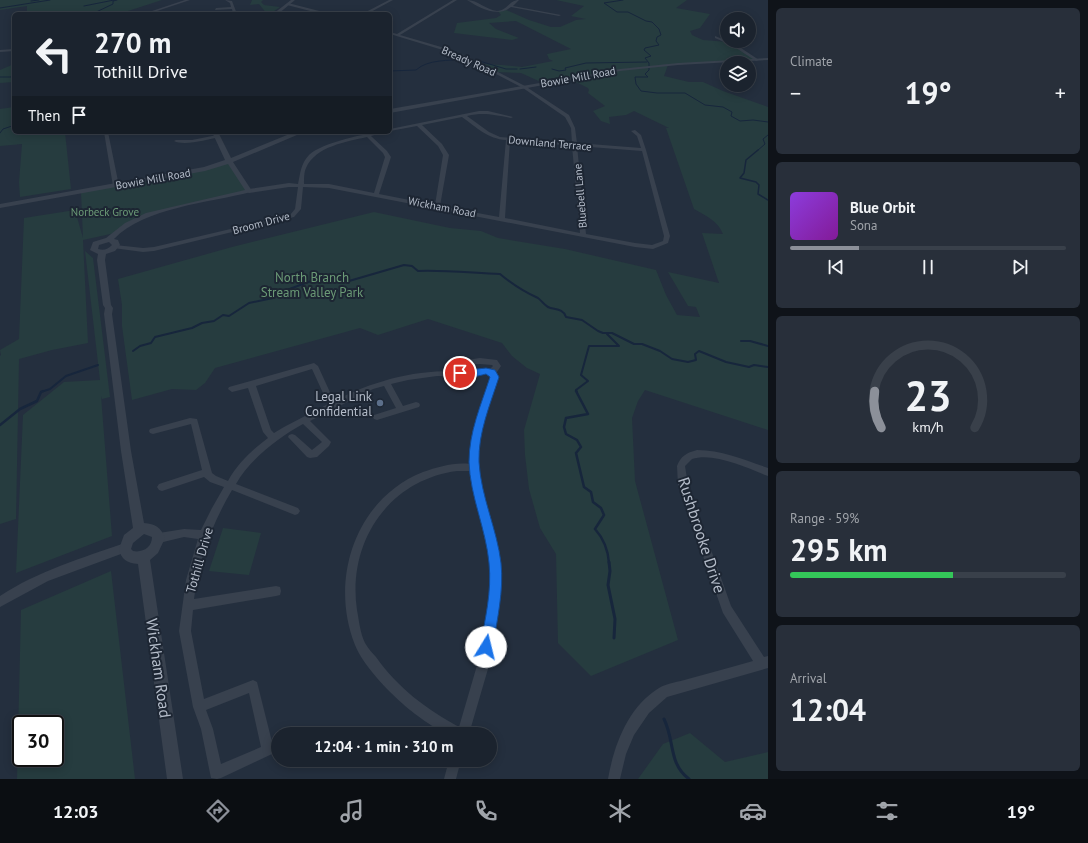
<!DOCTYPE html>
<meta charset="utf-8">
<style>
body{margin:0;font-family:"PT Sans",sans-serif;background:#282f3a;color:#f1f3f6;height:100vh;display:flex;flex-direction:column;font-size:15px;white-space:nowrap}
*{box-sizing:border-box;margin:0}
p{font-size:13px;color:#a0a4aa}
.icon{flex:none;width:22px;height:22px;fill:none;stroke:currentColor;stroke-width:2;stroke-linecap:round;stroke-linejoin:round}
.map{position:relative;flex:1;overflow:hidden}
.panel{display:flex;flex-direction:column;gap:8px;padding:8px;background:#0f1319;width:320px}
.panel>*{flex:none}
.guide{position:absolute;left:12px;top:12px;width:380px;height:122px;border-radius:6px;box-shadow:0 2px 10px #0003,0 0 0 1px #39404a;background:#1b232e;color:#f1f3f6;overflow:hidden}
.fabs{position:absolute;left:720px;top:12px;display:grid;gap:8px}
.fabs a{display:grid;place-items:center;width:36px;height:36px;border-radius:50%;background:#1b232e;box-shadow:0 2px 10px #0003,0 0 0 1px #39404a;font-size:20px}
.speed{position:absolute;left:12px;top:715px;display:flex;gap:8px;font-size:20px;font-weight:700;text-align:center}
.speed>*{display:grid;place-content:center;width:52px;height:52px;border-radius:50%;background:#1b232e;box-shadow:0 2px 10px #0003,0 0 0 1px #39404a;line-height:1}
.speed .limit{border:2px solid #111;border-radius:6px;background:#fff;color:#111}
.pin{position:absolute;display:grid;place-items:center;width:34px;height:34px;color:#fff;margin:-17px;border:2px solid #fff;border-radius:50%;box-shadow:0 1px 4px #0007}
.me{position:absolute;width:44px;margin:-22px;rotate:9deg;stroke-linejoin:round;filter:drop-shadow(0 0 3px #0008)}
.turn{display:flex;align-items:center;gap:14px;height:84px;padding:0 16px;font-size:18px}
.turn .icon{width:52px;height:52px;stroke-width:2.5}
.turn b{display:block;font-size:28px;line-height:34px}
.then{display:flex;align-items:center;height:38px;padding:0 16px;background:#0003;gap:8px;font-size:15px}
.big{font-size:30px;font-weight:600;line-height:1.1}
.panel .card{flex:1;display:flex;flex-direction:column;justify-content:center;gap:6px;min-width:0;padding:0 14px;border-radius:6px;background:#282f3a}
.panel .dial{align-items:center;gap:0}
.dial svg{height:104px;overflow:visible;fill:none;stroke:#39404a;stroke-width:7;stroke-linecap:round;text-anchor:middle}
.dial text{fill:#f1f3f6;stroke:none}
.song{display:flex;align-items:center;gap:12px}
.cover{width:48px;height:48px;border-radius:6px;background:linear-gradient(135deg,hsl(270 70% 55%),hsl(290 70% 35%))}
.played{height:4px;border-radius:2px;background:linear-gradient(90deg,#8c9099 25%,#39404a 25%)}
.keys{display:flex;justify-content:space-around;direction:ltr}
.heat{display:flex;justify-content:space-between;align-items:center;font-size:22px;direction:ltr}
.charge{height:6px;border-radius:3px;background:linear-gradient(90deg,#34c759 59%,#39404a 0)}
.trip{position:absolute;left:271px;top:727px;width:226px;height:40px;border-radius:20px;background:#1b232e;box-shadow:0 2px 10px #0003,0 0 0 1px #39404a;font-weight:600;line-height:40px;text-align:center}
.tab-bar{display:flex;height:64px;justify-content:space-around;align-items:center;background:#0b0e12;color:#a0a4aa}
.tab-bar .icon{width:28px;height:28px}
.tab-bar .active{color:#8c9099}
.tab-bar b{font-size:18px;color:#f1f3f6}
main{display:flex;flex:1;min-height:0}
.map>svg:first-child{display:block}
.green{fill:#263c3f;fill-rule:evenodd}
.lines{fill:none;stroke-linecap:round;stroke-linejoin:round}
.stream-far4{stroke:#17263c;stroke-width:1}
.stream-far3{stroke:#17263c;stroke-width:1.5}
.stream-far2{stroke:#17263c;stroke-width:2}
.stream-far1{stroke:#17263c;stroke-width:2.5}
.stream{stroke:#17263c;stroke-width:3}
.minor{fill:#38414e;fill-rule:evenodd}
.tertiary{fill:#38414e;fill-rule:evenodd}
.route{fill:#1a73e8;stroke:#114b97}
.service-dot{fill:#5c6f8a;stroke:#1d2633;stroke-width:1.5}
.labels{text-anchor:middle;stroke-width:4;stroke-linejoin:round;paint-order:stroke}
.far-street-label{font-size:11px;fill:#b4bcc9;stroke:#1d2633}
.far-park-label{font-size:11px;fill:#6b9a76;stroke:#1d2633}
.park-label{font-size:13px;fill:#6b9a76;stroke:#1d2633}
.poi-label{font-size:13px;fill:#b4bcc9;stroke:#1d2633;text-anchor:end}
.street-label{font-size:13px;fill:#b4bcc9;stroke:#1d2633}
.near-street-label{font-size:16px;fill:#b4bcc9;stroke:#1d2633}
</style>
<main>
<div class="map">
<svg width="768" height="779" viewBox="0 0 768 779">
<rect width="100%" height="100%" fill="#242f3e"/>
<path class="green" d="M 0,0 L 162,0 L 128,11 L 138,14 L 123,12 L 118,14 L 27,14 L 27,6 L 0,10 Z
M 252,0 L 263,0 L 261,2 L 264,5 L 280,7 L 270,14 L 267,14 L 259,4 L 250,5 Z
M 556,0 L 687,0 L 676,8 L 710,14 L 700,28 L 690,31 L 692,35 L 703,40 L 728,42 L 757,60 L 668,65 L 664,76 L 689,82 L 703,82 L 723,91 L 768,107 L 768,430 L 645,390 L 638,401 L 632,418 L 635,481 L 678,640 L 591,676 L 558,643 L 556,554 L 540,528 L 529,489 L 525,455 L 524,430 L 540,374 L 527,368 L 512,356 L 502,343 L 428,319 L 378,335 L 360,328 L 215,368 L 205,383 L 196,390 L 172,389 L 132,400 L 122,326 L 122,305 L 118,279 L 232,247 L 374,212 L 450,228 L 481,231 L 498,238 L 565,249 L 656,270 L 666,295 L 677,315 L 700,317 L 696,307 L 688,306 L 668,272 L 719,283 L 702,233 L 723,234 C 718,221 706,216 694,209 L 666,128 L 669,128 L 634,111 L 626,115 L 609,117 L 610,124 L 601,121 L 593,111 L 605,106 L 588,93 L 589,90 L 588,88 L 572,80 L 578,79 L 577,77 L 543,83 L 521,73 L 494,72 L 480,64 L 502,65 L 522,67 L 553,61 L 549,59 L 547,54 L 571,49 L 516,21 L 489,23 L 496,29 L 519,38 L 512,40 L 454,33 L 457,23 L 496,18 L 501,15 L 498,11 L 506,10 L 529,20 L 551,27 L 560,27 L 576,20 L 586,19 L 571,16 L 584,6 Z
M 14,64 L 14,82 L 0,83 L 0,70 Z
M 14,107 L 14,132 L 65,132 L 71,189 L 20,197 L 19,182 L 22,144 L 0,146 L 0,109 Z
M 229,161 L 249,191 L 159,211 L 115,233 L 83,240 L 88,343 L 52,350 L 19,359 L 16,519 L 0,524 L 0,356 L 1,355 L 0,350 L 19,339 L 24,218 L 75,210 L 83,238 L 81,192 L 192,172 Z
M 85,251 L 93,258 L 110,397 L 102,399 L 101,396 L 112,536 L 16,573 L 23,415 L 64,382 L 100,380 Z
M 223,528 L 261,533 L 249,575 L 209,571 Z
M 111,571 L 135,779 L 17,779 L 21,610 ZM 21,724 L 55,724 L 55,758 L 21,758 Z
M 690,733 L 725,762 L 768,752 L 768,779 L 638,779 L 663,744 Z"/>
<g class="lines">
<path class="stream-far4" d="M 623,0 L 604,3 L 617,12 L 628,12 L 646,21 L 652,22 L 659,29 L 661,35 L 657,37 L 656,41 L 659,45 L 645,48 L 644,50 L 651,56 L 645,58 L 649,63 L 649,70 L 645,74 L 648,77 L 635,77 L 636,84 L 641,91 L 657,93 L 685,93 L 705,105 L 723,107 L 732,112 L 731,116 L 740,121 L 753,120 L 768,122
M 31,1 L 39,0
M 84,6 L 114,0
M 0,8 L 50,0
M 92,14 L 113,4 L 113,1 L 117,0
M 476,60 L 506,69 L 517,69
M 520,69 L 536,67
M 552,69 L 559,71 L 566,70 L 565,68 L 586,63 L 647,62
M 390,71 L 416,70 C 428,59 449,61 464,59
M 0,77 L 11,77 L 14,73
M 0,133 L 3,129 L 12,126 L 12,122 L 14,120
M 757,151 L 765,144 L 763,139 L 768,135"/>
<path class="stream-far3" d="M 758,150 L 746,160 L 744,173 L 740,178 L 756,182 L 759,185 L 758,194 L 768,200"/>
<path class="stream-far2" d="M 741,341 L 750,341 L 768,346
M 133,351 L 140,346 L 151,343 L 155,337 L 192,328 L 202,323 L 214,321 L 223,315 L 229,316 L 249,303 L 273,298 L 276,294 L 311,281 L 349,281 L 404,265 L 412,266 L 418,271 C 445,270 473,273 500,274 C 512,284 524,292 538,298 C 541,300 544,305 548,307 C 554,310 563,308 566,317 L 582,320 L 598,331 L 603,333 L 612,333 L 634,344 L 642,344 L 660,351 L 672,359 L 688,362 L 696,360 L 695,354 L 699,351 L 726,362 L 749,367 L 754,365 L 768,367
M 41,392 L 50,389 L 66,376 L 98,365
M 577,392 L 576,390 L 588,381 L 581,375 L 589,346 L 619,346 L 607,334"/>
<path class="stream-far1" d="M 576,391 L 588,414 L 566,418 L 564,427 L 566,434 L 577,440 L 581,447 L 576,453 L 584,487 L 591,492 L 593,502 L 601,508 L 604,515 L 595,529 C 604,539 608,549 609,563
M 0,425 L 20,409 L 37,401 L 41,392 L 43,391"/>
<path class="stream" d="M 609,562 L 610,571 L 608,585 L 615,619 L 614,638
M 664,719 C 675,741 668,763 689,779"/>
<path class="minor" d="M 185,0 L 190,0 L 148,14 L 143,14 Z
M 225,0 L 232,1 L 237,14 L 233,14 L 232,9 L 215,10 L 216,8 L 231,7 L 230,3 Z
M 389,0 L 393,0 L 367,14 L 362,14 Z
M 453,0 L 457,0 L 400,35 L 448,49 L 469,57 L 525,86 L 569,115 L 575,128 L 577,143 L 641,148 L 637,136 L 631,131 L 635,130 L 641,135 L 646,150 L 670,236 L 668,243 L 653,249 L 635,247 L 329,188 L 303,187 L 301,209 L 294,217 L 154,251 L 143,252 L 113,248 L 112,247 L 115,245 L 143,248 L 154,247 L 290,215 L 295,209 L 298,187 L 289,187 L 249,193 L 246,191 L 249,189 L 289,183 L 298,184 C 300,174 301,163 309,155 C 321,143 369,132 385,132 L 371,136 L 387,151 L 391,157 L 379,194 L 435,205 L 443,155 L 438,146 L 417,126 L 390,131 L 390,129 L 479,111 L 488,111 L 513,117 L 511,118 C 494,115 484,112 467,116 L 489,132 L 500,137 L 572,143 L 571,128 L 565,117 L 523,88 L 467,59 L 446,51 L 390,34 L 390,32 L 397,34 ZM 462,117 C 476,127 488,139 506,140 L 499,217 L 440,206 L 449,155 L 442,144 L 422,125 ZM 367,137 L 383,153 L 385,157 L 374,193 L 329,184 L 304,184 C 304,179 304,172 306,168 C 316,146 346,142 367,137 ZM 510,140 L 572,146 L 580,233 L 505,218 ZM 577,146 L 642,151 L 664,236 L 663,241 L 652,245 L 635,243 L 586,234 Z
M 467,0 C 478,0 486,10 497,11 C 507,11 509,0 519,0 L 513,6 L 561,15 L 559,16 L 511,7 C 497,18 480,8 467,0 Z
M 288,3 L 327,13 L 328,14 L 322,14 L 287,5 Z
M 715,36 L 735,44 L 759,60 L 756,61 L 733,46 L 715,38 Z
M 104,132 L 108,132 L 119,186 L 116,188 L 113,186 Z
M 217,135 L 219,135 L 219,137 C 207,140 184,146 174,141 L 176,140 L 192,140 Z
M 480,358 L 497,360 L 501,366 L 497,372 L 498,377 L 480,433 L 478,462 L 482,484 L 500,562 L 501,589 L 490,662 L 469,734 C 462,734 454,735 448,734 C 439,732 410,711 403,704 C 387,690 363,665 355,645 C 329,580 355,499 423,472 C 438,467 454,462 470,464 L 472,433 L 490,377 L 490,375 L 486,374 L 474,377 L 437,376 L 408,380 L 391,384 L 403,406 L 416,402 L 419,403 L 420,405 L 419,407 L 377,420 L 374,419 L 373,417 L 374,415 L 396,408 L 384,386 L 373,389 L 310,421 L 331,442 L 329,446 L 317,457 L 310,458 L 307,457 L 288,437 L 289,435 L 292,434 L 295,435 L 312,450 L 322,442 L 303,424 C 279,437 250,459 236,484 L 298,508 L 300,511 L 298,514 L 295,515 L 232,490 C 211,526 199,559 194,599 L 276,586 L 280,587 L 281,591 L 280,595 L 276,596 L 193,610 L 191,631 L 204,699 L 253,680 L 257,682 L 274,750 L 272,754 L 221,778 L 217,779 L 211,778 L 201,729 L 193,707 L 179,631 L 186,580 L 198,539 L 184,537 L 159,543 L 156,541 L 154,538 L 156,535 L 159,533 L 184,529 L 201,530 L 212,508 L 224,487 L 210,482 L 204,477 L 162,491 L 159,490 L 157,487 L 159,484 L 202,470 L 191,424 L 153,434 L 150,433 L 149,431 L 150,429 L 190,418 L 197,419 L 212,473 L 216,476 L 228,481 C 237,464 253,449 268,438 L 263,432 L 248,388 L 232,392 L 228,389 L 229,387 L 314,363 L 318,366 L 334,401 C 373,381 413,370 457,371 L 460,361 ZM 480,364 L 492,365 L 493,366 L 490,369 C 483,367 473,371 465,371 L 466,365 ZM 312,369 L 328,404 L 284,427 L 274,433 L 271,430 L 256,386 ZM 457,471 L 471,471 L 472,484 L 490,562 L 491,589 L 478,662 L 459,727 C 426,709 398,688 376,657 C 372,653 368,648 365,643 C 360,633 359,620 357,610 C 347,543 388,480 457,471 ZM 249,693 L 261,747 L 221,764 L 213,729 L 206,710 Z
M 697,450 C 722,450 745,460 768,468 L 768,476 C 747,468 714,452 692,459 L 685,466 L 688,485 L 731,606 L 764,657 L 768,656 L 768,668 L 667,697 L 649,713 L 634,735 L 626,754 L 620,779 L 608,779 C 614,745 628,707 659,688 C 667,683 679,682 688,679 C 710,673 732,667 753,661 L 723,613 L 678,485 L 677,466 C 681,456 686,453 697,450 Z
M 125,543 L 129,545 L 130,548 L 129,551 L 48,581 L 0,607 L 0,596 C 38,571 82,558 125,543 Z
M 449,760 L 461,760 L 456,779 L 444,779 Z"/>
<path class="tertiary" d="M 291,0 L 295,0 L 278,14 L 273,14 Z
M 14,49 L 14,51 L 0,52 L 0,50 Z
M 768,58 L 768,60 L 678,65 L 620,71 L 390,113 L 390,109 L 620,69 L 678,63 Z
M 212,132 L 218,132 L 231,158 L 287,135 L 295,132 L 304,132 L 233,162 L 252,191 L 251,192 C 209,203 145,207 114,239 L 118,240 L 120,245 L 115,251 L 106,254 L 105,260 L 111,305 L 113,308 L 112,314 L 131,451 L 144,523 C 155,524 161,527 165,538 L 158,553 L 150,560 L 183,779 L 167,779 L 138,564 C 127,563 121,559 119,549 L 124,535 L 133,528 L 121,451 L 104,314 L 105,308 L 103,305 L 97,260 L 98,254 L 90,250 L 93,242 L 106,238 L 125,223 L 146,213 L 245,190 L 228,164 L 205,171 L 0,208 L 0,204 L 204,167 L 225,160 ZM 109,242 L 112,245 C 108,249 104,251 98,249 L 99,245 ZM 144,534 L 152,537 C 152,547 143,553 133,551 L 131,549 L 133,543 Z"/>
</g>
<path class="route" d="M 486,368 L 495,370 L 499,377 C 490,405 478,433 479,462 C 481,497 497,529 501,563 C 504,591 497,619 493,647 L 491,652 L 486,654 L 482,652 L 480,647 C 485,620 492,591 489,563 C 486,529 470,496 469,462 C 469,432 481,405 490,377 L 486,374 C 478,376 462,381 456,373 C 459,370 479,369 486,368 Z"/>
<circle class="service-dot" cx="380" cy="403" r="4"/>
<g class="labels">
<g class="far-street-label">
<text transform="translate(469 61) rotate(24)" y="4">Bready Road</text>
<text transform="translate(578 77) rotate(-10)" y="4">Bowie Mill Road</text>
<text transform="translate(550 143) rotate(5)" y="4">Downland Terrace</text>
<text transform="translate(153 179) rotate(-10)" y="4">Bowie Mill Road</text>
<text transform="translate(580 196) rotate(-95)" y="4">Bluebell Lane</text>
<text transform="translate(442 207) rotate(11)" y="4">Wickham Road</text>
<text transform="translate(261 223) rotate(-15)" y="4">Broom Drive</text>
</g>
<g class="far-park-label">
<text x="105" y="216">Norbeck Grove</text>
</g>
<g class="park-label">
<text x="312" y="282">North Branch<tspan x="312" dy="15">Stream Valley Park</tspan></text>
</g>
<g class="poi-label">
<text x="372" y="401">Legal Link<tspan x="372" dy="15">Confidential</tspan></text>
</g>
<g class="street-label">
<text transform="translate(199 560) rotate(-74)" y="5">Tothill Drive</text>
</g>
<g class="near-street-label">
<text transform="translate(702 535) rotate(72)" y="6">Rushbrooke Drive</text>
<text transform="translate(159 668) rotate(82)" y="6">Wickham Road</text>
</g>
</g>
</svg>
<div class="fabs">
<a><svg class="icon" aria-label="sound" viewBox="0 0 24 24"><path d="M4 9h4l5-4v14l-5-4H4zM17 9q2 3 0 6"/></svg></a>
<a><svg class="icon" aria-label="layers" viewBox="0 0 24 24"><path d="M12 4l9 5-9 5-9-5zM3 14l9 5 9-5"/></svg></a>
</div>
<div class="speed"><div class="limit">30</div></div>
<div class="pin" style="left:460px;top:373px;background:#d93025"><svg class="icon" aria-label="arrive" viewBox="0 0 24 24"><path d="M6 21V4h12l-3 4 3 4H6"/></svg></div>
<svg class="me" style="left:486px;top:647px" viewBox="-20 -20 40 40"><circle r="19" fill="#fff"/><path d="M0-13L10 11 0 6-10 11z" fill="#1a73e8"/></svg>
<div class="trip">12:04 · 1 min · 310 m</div>
<div class="guide">
<div class="turn"><svg class="icon" aria-label="left" viewBox="0 0 24 24"><path d="M17 20v-9H6M10 6l-5 5 5 5"/></svg><div><b>270 m</b>Tothill Drive</div></div>
<div class="then">Then<svg class="icon" aria-label="arrive" viewBox="0 0 24 24"><path d="M6 21V4h12l-3 4 3 4H6"/></svg></div>
</div>
</div>
<section class="panel">
<div class="card"><p>Climate</p>
<div class="heat"><a>−</a><b class="big">19°</b><a>+</a></div>
</div>
<div class="card">
<div class="song"><i class="cover"></i><div><b>Blue Orbit</b><p>Sona</p></div></div>
<div class="played"></div>
<div class="keys"><svg class="icon" aria-label="previous" viewBox="0 0 24 24"><path d="M18 5L8 12l10 7zM5 5v14"/></svg><svg class="icon" aria-label="pause" viewBox="0 0 24 24"><path d="M8 5v14M16 5v14"/></svg><svg class="icon" aria-label="next" viewBox="0 0 24 24"><path d="M6 5l10 7-10 7zM19 5v14"/></svg></div>
</div>
<div class="card dial"><svg viewBox="0 0 100 80">
<path d="M14 69A42 42 0 1 1 86 69"/>
<path d="M14 69A42 42 0 0 1 9 41" stroke="#8c9099"/>
<text x="50" y="56" font-size="32" font-weight="700">23</text>
<text x="50" y="72" font-size="11">km/h</text>
</svg></div>
<div class="card"><p>Range · 59%</p><b class="big">295 km</b><div class="charge"></div></div>
<div class="card"><p>Arrival</p><b class="big">12:04</b></div>
</section>
</main>
<nav class="tab-bar">
<b>12:03</b>
<svg class="icon active" aria-label="directions" viewBox="0 0 24 24"><path d="M12 3l9 9-9 9-9-9zM9 14v-3h6M13 9l2 2-2 2"/></svg>
<svg class="icon" aria-label="music" viewBox="0 0 24 24"><path d="M9 18V5l10-2v13"/><circle cx="6" cy="18" r="3"/><circle cx="16" cy="16" r="3"/></svg>
<svg class="icon" aria-label="phone" viewBox="0 0 24 24"><path d="M5 4h4l2 5-3 2q2 4 5 5l2-3 5 2v4C11 20 4 13 5 4z"/></svg>
<svg class="icon" aria-label="climate" viewBox="0 0 24 24"><path d="M12 3v18M4 7l16 10M4 17L20 7"/></svg>
<svg class="icon" aria-label="car" viewBox="0 0 24 24"><path d="M5 17H2v-5l4-1 3-4h7l3 4 3 1v5h-3M9 17h6M6 11h13"/><circle cx="7" cy="17" r="2"/><circle cx="17" cy="17" r="2"/></svg>
<svg class="icon" aria-label="filters" viewBox="0 0 24 24"><path d="M4 7h16M4 17h16"/><circle cx="9" cy="7" r="2"/><circle cx="15" cy="17" r="2"/></svg>
<b>19°</b>
</nav>
